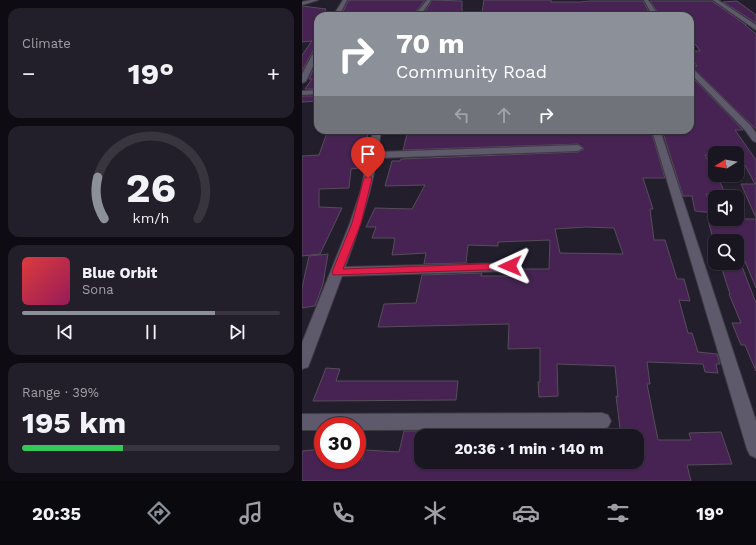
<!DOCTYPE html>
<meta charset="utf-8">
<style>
body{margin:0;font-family:"Work Sans",sans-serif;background:#231f2a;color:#f1f3f6;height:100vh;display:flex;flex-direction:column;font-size:15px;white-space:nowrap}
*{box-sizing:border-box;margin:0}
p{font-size:13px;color:#9f9fa5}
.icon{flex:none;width:22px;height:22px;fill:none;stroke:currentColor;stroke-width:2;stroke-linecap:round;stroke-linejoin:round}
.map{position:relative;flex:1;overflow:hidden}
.details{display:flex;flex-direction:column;gap:8px;padding:8px;background:#0e0c12;width:302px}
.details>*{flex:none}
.top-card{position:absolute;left:12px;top:12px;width:380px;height:122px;border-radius:12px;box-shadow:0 1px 3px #0004,0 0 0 1px #38353f;background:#8c9099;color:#fff;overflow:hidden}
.needle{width:26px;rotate:259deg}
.tools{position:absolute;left:406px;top:146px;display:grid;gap:8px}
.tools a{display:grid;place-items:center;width:36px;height:36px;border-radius:8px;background:#1a1621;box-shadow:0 1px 3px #0004,0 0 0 1px #38353f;font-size:20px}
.speed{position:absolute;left:12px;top:417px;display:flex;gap:8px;font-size:20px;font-weight:700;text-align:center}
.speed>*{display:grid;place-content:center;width:52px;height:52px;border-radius:50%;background:#1a1621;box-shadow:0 1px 3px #0004,0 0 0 1px #38353f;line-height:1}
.speed .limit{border:6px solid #d22;background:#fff;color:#111}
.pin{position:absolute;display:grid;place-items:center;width:34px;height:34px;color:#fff;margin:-41px -17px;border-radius:50% 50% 50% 0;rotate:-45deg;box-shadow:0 0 4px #0007}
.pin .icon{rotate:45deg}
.me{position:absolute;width:44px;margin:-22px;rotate:269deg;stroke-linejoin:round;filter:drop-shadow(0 0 3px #0008)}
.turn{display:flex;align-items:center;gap:14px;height:84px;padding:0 16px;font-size:18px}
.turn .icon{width:52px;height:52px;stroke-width:2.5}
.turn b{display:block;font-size:28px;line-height:34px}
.lanes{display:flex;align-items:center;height:38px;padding:0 16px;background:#0003;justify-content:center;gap:20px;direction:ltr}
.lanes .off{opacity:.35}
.big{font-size:30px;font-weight:700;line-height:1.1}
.details .tile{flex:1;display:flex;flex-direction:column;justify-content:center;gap:6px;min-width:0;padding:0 14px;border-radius:12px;background:#231f2a}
.details .dial{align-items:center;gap:0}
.dial svg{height:104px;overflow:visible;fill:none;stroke:#38353f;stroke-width:7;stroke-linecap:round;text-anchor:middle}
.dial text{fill:#f1f3f6;stroke:none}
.song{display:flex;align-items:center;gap:12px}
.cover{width:48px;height:48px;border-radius:6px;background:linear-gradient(135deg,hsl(0 70% 55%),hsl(330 70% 35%))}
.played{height:4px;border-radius:2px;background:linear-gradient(90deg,#8c9099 75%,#38353f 75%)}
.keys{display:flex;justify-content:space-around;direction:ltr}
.heat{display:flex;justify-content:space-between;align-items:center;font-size:22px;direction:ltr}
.charge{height:6px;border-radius:3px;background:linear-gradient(90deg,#34c759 39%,#38353f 0)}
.trip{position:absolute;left:112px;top:429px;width:230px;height:40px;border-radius:12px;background:#1a1621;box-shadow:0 1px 3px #0004,0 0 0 1px #38353f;font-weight:700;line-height:40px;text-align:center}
.tab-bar{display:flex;height:64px;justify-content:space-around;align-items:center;background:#0a090d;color:#9f9fa5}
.tab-bar .icon{width:28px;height:28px}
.tab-bar .current{color:#8c9099}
.tab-bar b{font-size:18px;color:#f1f3f6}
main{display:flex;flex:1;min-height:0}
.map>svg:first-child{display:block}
.building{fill:#462352;stroke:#574d5b;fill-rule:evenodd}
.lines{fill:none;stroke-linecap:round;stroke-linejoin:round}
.minor-casing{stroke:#3f3c47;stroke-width:2}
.minor{fill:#5f5a6b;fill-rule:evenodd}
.route{fill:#e11d48;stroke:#92132f}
</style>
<main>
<section class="details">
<div class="tile"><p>Climate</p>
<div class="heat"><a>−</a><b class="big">19°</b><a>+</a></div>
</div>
<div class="tile dial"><svg viewBox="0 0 100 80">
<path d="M14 69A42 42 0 1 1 86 69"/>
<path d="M14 69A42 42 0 0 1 9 37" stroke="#8c9099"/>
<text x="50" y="56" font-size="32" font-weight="700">26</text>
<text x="50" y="72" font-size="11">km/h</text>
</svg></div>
<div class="tile">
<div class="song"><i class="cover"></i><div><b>Blue Orbit</b><p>Sona</p></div></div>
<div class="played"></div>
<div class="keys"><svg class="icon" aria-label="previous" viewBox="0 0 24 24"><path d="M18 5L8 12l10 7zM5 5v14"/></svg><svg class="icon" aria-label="pause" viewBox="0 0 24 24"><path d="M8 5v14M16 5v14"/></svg><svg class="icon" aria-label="next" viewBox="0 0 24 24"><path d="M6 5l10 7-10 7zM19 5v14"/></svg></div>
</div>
<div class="tile"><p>Range · 39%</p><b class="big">195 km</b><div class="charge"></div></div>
</section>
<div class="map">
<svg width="454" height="481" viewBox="0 0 454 481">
<rect width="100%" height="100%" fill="#221e2c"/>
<path class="building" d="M 50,0 L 123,0 L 112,14 L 108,14 L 107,16 L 39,16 L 46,1 Z
M 130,0 L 160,1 L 160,12 L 123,12 Z
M 182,0 L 249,0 L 249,2 L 278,2 L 288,1 L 341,1 L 349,16 L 233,16 L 220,15 L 221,14 L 180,13 Z
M 348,1 L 410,1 L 444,25 L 443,25 L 454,34 L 454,129 L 390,67 L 395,66 L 388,57 L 388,51 L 398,51 L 388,37 L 388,16 L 358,16 Z
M 435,1 L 454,15 L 454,23 L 421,2 Z
M 0,6 L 24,9 L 21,16 L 16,16 L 16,47 L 12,49 L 0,71 L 0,55 L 10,41 L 0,42 Z
M 16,59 L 16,89 L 3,89 L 10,79 L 7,79 Z
M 388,80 L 393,80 L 441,130 L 433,130 L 454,160 L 454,218 L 439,184 L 453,184 L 438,156 L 435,156 L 435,153 L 413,153 L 413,155 L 403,155 L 424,194 L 404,194 L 412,213 L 393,211 L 390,196 L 381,196 L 360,130 L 388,130 Z
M 0,96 L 16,96 L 16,101 L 0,102 Z
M 26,130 L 67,130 L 57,168 L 49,169 L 47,188 L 17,189 L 17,207 L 40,208 L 18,254 L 0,256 L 0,156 L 17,155 Z
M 106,130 L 349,130 L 363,178 L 341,178 L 351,209 L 348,209 L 352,240 L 363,240 L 375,279 L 382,279 L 388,301 L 377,300 L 386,333 L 390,333 L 396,352 L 415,354 L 418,364 L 414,364 L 416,373 L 403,372 L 401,364 L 345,362 L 348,384 L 345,384 L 356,440 L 389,440 L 387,433 L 419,432 L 430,464 L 385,465 L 389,481 L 0,481 L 0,451 L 21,449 L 21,460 L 60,460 L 63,450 L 97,452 L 102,431 L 118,431 L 115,446 L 119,446 L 119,462 L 341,462 L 335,436 L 319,436 L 314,396 L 316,397 L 313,366 L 255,364 L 256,396 L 237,397 L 236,382 L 238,382 L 238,348 L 206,349 L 207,324 L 76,327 L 82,304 L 114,303 L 120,275 L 180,273 L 179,276 L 217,276 L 217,269 L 247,269 L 248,240 L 196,242 L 196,246 L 166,245 L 164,263 L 122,264 L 124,253 L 90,255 L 93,238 L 70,238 L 74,227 L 64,227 L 73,208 L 110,209 L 123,185 L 83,186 L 90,161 L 98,161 L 99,159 L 276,152 L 282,149 L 276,144 L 101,150 ZM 284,227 L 312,228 L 321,254 L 258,253 L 253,229 Z
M 405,216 L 413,217 L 413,219 L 454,219 L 454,288 L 433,237 L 410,235 Z
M 26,254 L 21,284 L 13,306 L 0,308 L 0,288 L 7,256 Z
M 418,263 L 439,264 L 454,303 L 454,371 L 443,345 L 439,345 L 430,323 L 439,323 L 427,294 L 428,294 Z
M 24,368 L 38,369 L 34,381 L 156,381 L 154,400 L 11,401 Z"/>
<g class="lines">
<g class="minor-casing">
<path id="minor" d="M 9,0 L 16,0 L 0,5 L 0,2 Z
M 41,0 L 45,0 L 37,16 L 31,16 Z
M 125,0 L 129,0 L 118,16 L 112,16 Z
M 342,0 L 346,0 L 357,16 L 351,16 Z
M 411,0 L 416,0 L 454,25 L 454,30 Z
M 16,48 L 16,56 L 4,81 L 0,83 L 0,74 L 13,50 Z
M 388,67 L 390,68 L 449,126 L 454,133 L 454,142 L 451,141 L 443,130 L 388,73 Z
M 16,90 L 16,94 L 0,95 L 0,91 Z
M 71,130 L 79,130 L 76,152 L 276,145 L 281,148 L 276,151 L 75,158 C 68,197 57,230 43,267 L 208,263 L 213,264 L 214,267 L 213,270 L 208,271 L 40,276 L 8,362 L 6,367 L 0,369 L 0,343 L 48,223 L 59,190 Z
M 350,130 L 358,130 L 454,421 L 454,458 L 448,455 L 445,449 Z
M 300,413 L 306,415 L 309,421 L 306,427 L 300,429 L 55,430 L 55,426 L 21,426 L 21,430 L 0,430 L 0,414 Z"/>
</g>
<use href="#minor" class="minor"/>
</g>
<path class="route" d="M 66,176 L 70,178 L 59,223 L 41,269 L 208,263 L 211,264 L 213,266 L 211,269 L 31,275 L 30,272 L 50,223 L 62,178 Z"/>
</svg>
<div class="tools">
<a><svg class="needle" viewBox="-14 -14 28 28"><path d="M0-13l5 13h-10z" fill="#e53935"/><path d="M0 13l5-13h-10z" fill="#9f9fa5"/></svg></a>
<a><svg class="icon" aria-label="sound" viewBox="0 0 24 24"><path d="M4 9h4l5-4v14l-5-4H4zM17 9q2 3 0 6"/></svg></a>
<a><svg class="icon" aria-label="search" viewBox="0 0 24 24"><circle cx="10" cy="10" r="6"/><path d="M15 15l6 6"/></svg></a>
</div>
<div class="speed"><div class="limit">30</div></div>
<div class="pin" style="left:66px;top:178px;background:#d93025"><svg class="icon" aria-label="arrive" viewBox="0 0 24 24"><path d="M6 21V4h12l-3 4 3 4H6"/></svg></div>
<svg class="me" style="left:208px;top:266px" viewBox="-20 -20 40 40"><path d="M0-17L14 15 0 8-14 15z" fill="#e11d48" stroke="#fff" stroke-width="4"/></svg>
<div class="trip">20:36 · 1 min · 140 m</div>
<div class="top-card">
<div class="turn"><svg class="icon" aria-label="right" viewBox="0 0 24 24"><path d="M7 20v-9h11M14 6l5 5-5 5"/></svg><div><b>70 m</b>Community Road</div></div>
<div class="lanes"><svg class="icon off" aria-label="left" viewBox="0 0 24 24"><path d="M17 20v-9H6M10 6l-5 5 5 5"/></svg><svg class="icon off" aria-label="ahead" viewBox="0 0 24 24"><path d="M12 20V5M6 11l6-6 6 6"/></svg><svg class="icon" aria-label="right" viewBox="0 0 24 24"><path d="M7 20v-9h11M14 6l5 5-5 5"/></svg></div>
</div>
</div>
</main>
<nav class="tab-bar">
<b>20:35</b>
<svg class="icon current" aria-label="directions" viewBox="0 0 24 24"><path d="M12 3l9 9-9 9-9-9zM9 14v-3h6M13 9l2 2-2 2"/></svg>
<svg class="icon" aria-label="music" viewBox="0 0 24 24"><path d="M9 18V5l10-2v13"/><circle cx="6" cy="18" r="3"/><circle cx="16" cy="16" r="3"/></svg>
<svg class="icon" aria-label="phone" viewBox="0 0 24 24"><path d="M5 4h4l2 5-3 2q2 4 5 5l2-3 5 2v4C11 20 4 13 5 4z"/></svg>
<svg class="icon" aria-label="climate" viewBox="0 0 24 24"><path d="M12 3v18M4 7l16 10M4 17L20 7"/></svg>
<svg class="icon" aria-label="car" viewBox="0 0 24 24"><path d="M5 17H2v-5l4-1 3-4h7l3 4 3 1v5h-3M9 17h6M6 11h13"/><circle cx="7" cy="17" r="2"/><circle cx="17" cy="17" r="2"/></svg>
<svg class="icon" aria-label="filters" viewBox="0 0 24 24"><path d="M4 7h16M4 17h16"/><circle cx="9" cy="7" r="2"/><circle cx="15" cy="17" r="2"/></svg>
<b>19°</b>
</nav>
